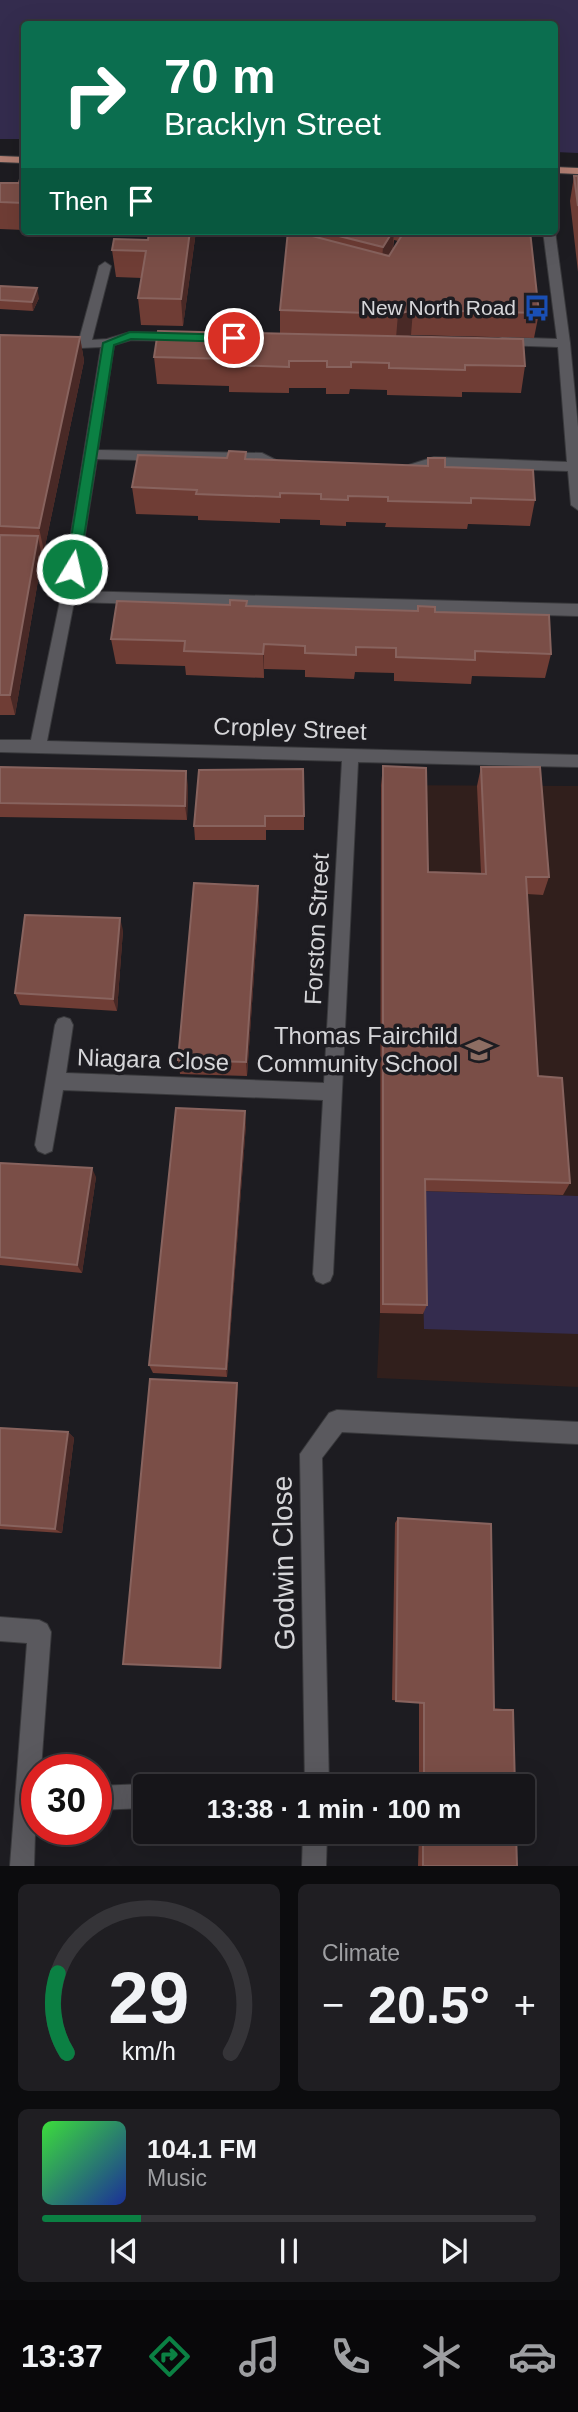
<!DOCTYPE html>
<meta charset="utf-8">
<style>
body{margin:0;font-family:Arial,sans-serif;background:#1f1e22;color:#f1f3f6;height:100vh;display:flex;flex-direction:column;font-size:26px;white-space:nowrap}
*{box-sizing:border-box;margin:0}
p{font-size:23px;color:#9e9fa2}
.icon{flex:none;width:38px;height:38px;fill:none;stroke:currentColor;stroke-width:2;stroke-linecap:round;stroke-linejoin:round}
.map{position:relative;height:1866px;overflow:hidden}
.side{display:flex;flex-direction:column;gap:18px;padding:18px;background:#0c0c0e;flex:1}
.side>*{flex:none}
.guide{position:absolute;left:21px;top:21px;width:537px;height:214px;border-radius:7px;box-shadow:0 7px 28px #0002,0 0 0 2px #353438;background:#0b6e4f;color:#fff;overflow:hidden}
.speed{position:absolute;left:21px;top:1754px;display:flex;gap:14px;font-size:35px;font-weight:700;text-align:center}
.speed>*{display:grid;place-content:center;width:91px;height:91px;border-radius:50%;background:#161519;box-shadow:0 7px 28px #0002,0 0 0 2px #353438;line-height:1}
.speed .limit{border:10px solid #d22;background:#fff;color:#111}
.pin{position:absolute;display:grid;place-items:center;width:60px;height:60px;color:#fff;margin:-30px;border:4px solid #fff;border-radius:50%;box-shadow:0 2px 7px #0007}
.me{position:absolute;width:77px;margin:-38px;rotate:9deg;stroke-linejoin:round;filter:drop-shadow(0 0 5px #0008)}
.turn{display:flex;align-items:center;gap:24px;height:147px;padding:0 28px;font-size:32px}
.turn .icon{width:91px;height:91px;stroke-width:2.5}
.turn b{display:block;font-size:49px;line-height:60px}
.then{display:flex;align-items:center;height:66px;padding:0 28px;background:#0003;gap:14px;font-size:26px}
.big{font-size:52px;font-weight:700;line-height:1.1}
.side .card{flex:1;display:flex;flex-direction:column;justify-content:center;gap:10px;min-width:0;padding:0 24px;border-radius:10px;background:#1f1e22}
.side .dial{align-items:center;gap:0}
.dial svg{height:182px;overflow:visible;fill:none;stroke:#353438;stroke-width:7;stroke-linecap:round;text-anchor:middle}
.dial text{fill:#f1f3f6;stroke:none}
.song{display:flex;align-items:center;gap:21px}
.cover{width:84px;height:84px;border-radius:10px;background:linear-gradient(135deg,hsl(120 70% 55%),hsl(230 70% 35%))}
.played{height:7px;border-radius:4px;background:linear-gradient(90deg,#0b8043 20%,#353438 20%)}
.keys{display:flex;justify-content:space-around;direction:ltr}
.heat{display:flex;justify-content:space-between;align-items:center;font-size:38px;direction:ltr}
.side .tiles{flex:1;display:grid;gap:18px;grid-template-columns:1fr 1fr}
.card:last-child{grid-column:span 2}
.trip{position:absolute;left:133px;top:1774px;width:402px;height:70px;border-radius:7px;background:#161519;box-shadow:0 7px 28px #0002,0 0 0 2px #353438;font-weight:700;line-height:70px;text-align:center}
.tabs{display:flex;height:112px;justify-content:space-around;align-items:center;background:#09080a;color:#9e9fa2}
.tabs .icon{width:49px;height:49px}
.tabs .selected{color:#0b8043}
.tabs b{font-size:32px;color:#f1f3f6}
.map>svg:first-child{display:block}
.education{fill:#311f1c}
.green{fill:#342c4e}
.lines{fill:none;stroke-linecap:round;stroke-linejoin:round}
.minor-casing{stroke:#39393c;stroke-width:2}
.major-casing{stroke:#39393c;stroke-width:2}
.minor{fill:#5a595e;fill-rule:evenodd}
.major{fill:#b27f73;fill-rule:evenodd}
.wall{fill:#6f3d35;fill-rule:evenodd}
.shaded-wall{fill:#492926}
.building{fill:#7a4e47;stroke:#88635e;stroke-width:2}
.route{fill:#0b8043;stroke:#07532c;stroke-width:2}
.labels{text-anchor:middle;stroke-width:7;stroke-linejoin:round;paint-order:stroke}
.far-poi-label{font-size:21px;fill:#d6d6d9;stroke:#1d1c21;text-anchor:end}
.street-label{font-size:24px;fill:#d6d6d9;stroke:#1d1c21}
.poi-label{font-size:24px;fill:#d6d6d9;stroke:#1d1c21;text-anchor:end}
.near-street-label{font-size:28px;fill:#d6d6d9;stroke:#1d1c21}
</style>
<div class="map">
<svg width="578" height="1866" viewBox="0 0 578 1866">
<rect width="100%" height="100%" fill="#1d1c21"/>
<path class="education" d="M 381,785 L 578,786 L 578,1387 L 377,1378 L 380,1313 Z"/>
<path class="green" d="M 0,0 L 578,0 L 578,153 L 555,152 L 555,24 L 24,24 L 24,139 L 0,139 Z
M 421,1191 L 578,1196 L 578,1334 L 424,1329 Z"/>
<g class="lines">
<g class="minor-casing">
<path id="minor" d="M 543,231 L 555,231 L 570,343 L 578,427 L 578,510 L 571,505 L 568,471 L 434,467 L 401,477 L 396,475 L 396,469 L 434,457 L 567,462 L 558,347 L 502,345 L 496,341 L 502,337 L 557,339 Z
M 105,262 L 111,266 L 92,340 L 107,339 L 130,332 L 180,333 L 186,337 L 180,341 L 131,340 L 114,345 L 98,450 L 262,453 L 292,468 L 285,473 L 260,463 L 97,459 L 76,591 L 578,604 L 578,616 L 74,602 L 47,741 L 578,755 L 578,767 L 358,762 L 333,1274 L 330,1281 L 323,1284 L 316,1281 L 313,1274 L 323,1100 L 63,1090 L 52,1151 L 45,1154 L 38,1151 L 35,1145 L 55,1025 L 58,1019 L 64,1017 L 70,1019 L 73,1025 L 66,1073 L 324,1083 L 342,761 L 0,752 L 0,740 L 31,740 L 61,596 L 101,347 L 59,349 L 53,345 L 59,341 L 79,340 L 99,266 Z
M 337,1410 L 578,1422 L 578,1444 L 342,1432 L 322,1458 L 329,1787 L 305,1787 L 300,1454 L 329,1413 Z
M 0,1617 L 39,1620 L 47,1624 L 51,1632 L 41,1769 L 37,1769 L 34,1866 L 10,1866 L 27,1643 L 0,1641 Z
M 145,1784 L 152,1787 L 145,1787 L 145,1808 L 96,1810 L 96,1786 Z
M 303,1832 L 327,1832 L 326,1866 L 302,1866 Z"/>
</g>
<g class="major-casing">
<path id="major" d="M 0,156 L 24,157 L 24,163 L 0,162 Z
M 555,167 L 578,168 L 578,174 L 555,173 Z"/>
</g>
<use href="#minor" class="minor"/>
<use href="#major" class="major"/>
</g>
<path class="wall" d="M 24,163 L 24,230 L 0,229 L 0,183 L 19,183 Z
M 574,176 L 578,176 L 578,272 L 570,201 Z
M 196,231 L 183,326 L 141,325 L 138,298 L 142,278 L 116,277 L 112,250 L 148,240 Z
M 302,231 L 408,231 L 407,233 L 539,313 L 534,338 L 411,335 L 405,336 L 525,366 L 521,393 L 462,392 L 462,397 L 387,395 L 387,390 L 350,389 L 349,394 L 326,394 L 326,388 L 289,388 L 289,393 L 229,392 L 229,386 L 157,384 L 154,357 L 280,333 L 280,310 ZM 394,240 L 398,241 L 393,249 Z
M 0,286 L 39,298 L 33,311 L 0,309 Z
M 0,335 L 80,337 L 84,361 L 44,551 L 41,551 L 42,557 L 15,715 L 0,715 Z
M 246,452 L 246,459 L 427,466 L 428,458 L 445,467 L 535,500 L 530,526 L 468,524 L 467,529 L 385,527 L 386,523 L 346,522 L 346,526 L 320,525 L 320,520 L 280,519 L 280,523 L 198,520 L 198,516 L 136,514 L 132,487 Z
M 247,601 L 247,606 L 435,612 L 551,654 L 545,678 L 472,676 L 471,684 L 394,681 L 394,673 L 355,672 L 354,679 L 305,677 L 305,670 L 264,669 L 264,678 L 186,675 L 185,666 L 116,664 L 111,639 Z
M 383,766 L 428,872 L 481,873 L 477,786 L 481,767 L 549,877 L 543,895 L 527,894 L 538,1076 L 570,1183 L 563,1195 L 425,1191 L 427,1305 L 423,1314 L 380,1313 L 381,785 Z
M 0,767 L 188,785 L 187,820 L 0,817 Z
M 199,770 L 304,816 L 304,830 L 266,830 L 266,840 L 195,840 L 194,826 Z
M 259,903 L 247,1076 L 180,1074 L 178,1060 Z
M 123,930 L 117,1011 L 20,1005 L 15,993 Z
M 246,1124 L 227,1377 L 153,1373 L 149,1365 Z
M 0,1163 L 96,1177 L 82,1273 L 0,1265 Z
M 0,1428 L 68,1432 L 74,1438 L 62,1533 L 0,1529 Z
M 398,1518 L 494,1708 L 513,1710 L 515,1787 L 419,1787 L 419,1703 L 392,1700 L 395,1523 Z
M 419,1832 L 516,1832 L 517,1866 L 418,1866 Z"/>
<path class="shaded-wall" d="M 190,231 L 196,231 L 183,326 L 181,299 Z
M 393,231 L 394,231 L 392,257 L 381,275 L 383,247 Z
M 37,288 L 39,298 L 33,311 L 32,302 Z
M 413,310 L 411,335 L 396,338 L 398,314 Z
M 80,337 L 84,361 L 44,551 L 39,528 Z
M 38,536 L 42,557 L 15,715 L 10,695 Z
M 264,644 L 264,678 L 263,654 Z
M 186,771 L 188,785 L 187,820 L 185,806 Z
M 258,886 L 259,903 L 247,1076 L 246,1062 Z
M 120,918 L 123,930 L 117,1011 L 113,999 Z
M 245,1111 L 246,1124 L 227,1377 L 226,1369 Z
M 92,1168 L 96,1177 L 82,1273 L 77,1265 Z
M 237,1383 L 238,1389 L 222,1668 L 220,1668 Z
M 68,1432 L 74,1438 L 62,1533 L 55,1529 Z"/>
<path class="building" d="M 24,163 L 24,203 L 0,202 L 0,183 L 19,183 Z
M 574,176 L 578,176 L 578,206 Z
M 149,231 L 190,231 L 181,299 L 138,298 L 146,251 L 112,250 L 114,239 L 148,240 Z
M 288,231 L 293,231 L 389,256 L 404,232 L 415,235 L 417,231 L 530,231 L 539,313 L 413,310 L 398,314 L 280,310 Z
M 319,231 L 393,231 L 383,247 Z
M 0,286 L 37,288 L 32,302 L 0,300 Z
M 158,331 L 523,339 L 525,366 L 465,365 L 465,370 L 389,368 L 389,363 L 351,362 L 351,367 L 327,367 L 327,361 L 289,361 L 289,367 L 228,365 L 229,359 L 154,357 Z
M 0,335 L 80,337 L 39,528 L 0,526 Z
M 229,451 L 246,452 L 245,459 L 428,466 L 428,458 L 445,458 L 445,467 L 533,470 L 535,500 L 471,498 L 471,503 L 388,501 L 388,497 L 348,496 L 348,500 L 321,499 L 321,494 L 280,493 L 280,497 L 196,494 L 197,490 L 132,487 L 138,455 L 227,458 Z
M 0,535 L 38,536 L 10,695 L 0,695 Z
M 230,600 L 247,601 L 246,606 L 418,611 L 418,606 L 435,607 L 435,612 L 549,615 L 551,654 L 475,651 L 475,660 L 396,657 L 396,648 L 356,647 L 356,655 L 305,653 L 305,646 L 264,644 L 263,654 L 184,651 L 185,641 L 111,639 L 117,601 L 230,605 Z
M 383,766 L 426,768 L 428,872 L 486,874 L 481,767 L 540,767 L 549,877 L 526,877 L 538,1076 L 562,1078 L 570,1183 L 425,1179 L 427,1305 L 383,1304 Z
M 0,767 L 186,771 L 185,806 L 0,803 Z
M 303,769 L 304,816 L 265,816 L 265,826 L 194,826 L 199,770 Z
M 194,883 L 258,886 L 246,1062 L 178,1060 Z
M 25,915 L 120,918 L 113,999 L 15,993 Z
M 176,1108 L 245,1111 L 226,1369 L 149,1365 Z
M 0,1163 L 92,1168 L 77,1265 L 0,1257 Z
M 150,1379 L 237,1383 L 220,1668 L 123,1664 Z
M 0,1428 L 68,1432 L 55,1529 L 0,1525 Z
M 398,1518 L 491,1524 L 494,1710 L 513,1710 L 515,1787 L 424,1787 L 424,1703 L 396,1701 Z
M 423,1832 L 516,1832 L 517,1866 L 423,1866 Z"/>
<path class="route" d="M 130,332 L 234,335 L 240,338 L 234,342 L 131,339 L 114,345 L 79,569 L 72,573 L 66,569 L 103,343 Z"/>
<defs>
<g id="bus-bare" transform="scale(2.1)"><path d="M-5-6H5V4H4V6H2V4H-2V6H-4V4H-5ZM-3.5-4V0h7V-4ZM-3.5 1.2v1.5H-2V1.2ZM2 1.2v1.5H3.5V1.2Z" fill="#1a4fb4" stroke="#1d1c21" stroke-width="2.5" paint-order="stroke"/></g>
<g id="school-bare" transform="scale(2.1)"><path d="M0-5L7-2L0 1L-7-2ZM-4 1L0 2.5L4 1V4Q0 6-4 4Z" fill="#8d6e63" stroke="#1d1c21" stroke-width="2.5" paint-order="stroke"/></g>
</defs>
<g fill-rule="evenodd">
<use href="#bus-bare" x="537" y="308"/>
<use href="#school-bare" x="479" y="1050"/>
</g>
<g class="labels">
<g class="far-poi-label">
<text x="516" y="315">New North Road</text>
</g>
<g class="street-label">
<text transform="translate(290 729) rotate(2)" y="8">Cropley Street</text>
<text transform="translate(317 929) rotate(-87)" y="8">Forston Street</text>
<text transform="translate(153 1060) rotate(2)" y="8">Niagara Close</text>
</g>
<g class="poi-label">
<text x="458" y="1044">Thomas Fairchild<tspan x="458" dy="28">Community School</tspan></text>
</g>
<g class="near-street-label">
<text transform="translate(283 1563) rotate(-91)" y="10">Godwin Close</text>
</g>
</g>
</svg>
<div class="speed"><div class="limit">30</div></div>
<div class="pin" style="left:234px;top:338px;background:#d93025"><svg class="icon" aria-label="arrive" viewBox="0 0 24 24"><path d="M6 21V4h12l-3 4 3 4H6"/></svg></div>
<svg class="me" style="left:72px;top:569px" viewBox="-20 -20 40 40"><circle r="17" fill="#0b8043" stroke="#fff" stroke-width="3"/><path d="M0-11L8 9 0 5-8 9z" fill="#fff"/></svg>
<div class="trip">13:38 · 1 min · 100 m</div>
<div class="guide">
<div class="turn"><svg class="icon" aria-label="right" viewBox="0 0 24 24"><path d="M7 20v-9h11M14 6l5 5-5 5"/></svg><div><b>70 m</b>Bracklyn Street</div></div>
<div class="then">Then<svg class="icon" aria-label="arrive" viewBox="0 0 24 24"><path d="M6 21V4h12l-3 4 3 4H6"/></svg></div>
</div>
</div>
<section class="side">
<div class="tiles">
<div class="card dial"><svg viewBox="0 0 100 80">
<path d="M14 69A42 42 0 1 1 86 69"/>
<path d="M14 69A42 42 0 0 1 10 34" stroke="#0b8043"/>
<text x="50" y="56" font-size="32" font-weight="700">29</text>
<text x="50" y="72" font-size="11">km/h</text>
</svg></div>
<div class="card"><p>Climate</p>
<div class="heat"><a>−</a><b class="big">20.5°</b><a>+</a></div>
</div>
<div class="card">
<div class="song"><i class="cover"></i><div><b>104.1 FM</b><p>Music</p></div></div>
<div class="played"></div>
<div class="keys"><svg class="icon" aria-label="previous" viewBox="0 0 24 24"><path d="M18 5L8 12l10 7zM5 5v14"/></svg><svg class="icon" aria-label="pause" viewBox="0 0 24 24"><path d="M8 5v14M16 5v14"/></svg><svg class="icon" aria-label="next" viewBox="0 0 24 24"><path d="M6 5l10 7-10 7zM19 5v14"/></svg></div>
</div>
</div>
</section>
<nav class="tabs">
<b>13:37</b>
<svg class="icon selected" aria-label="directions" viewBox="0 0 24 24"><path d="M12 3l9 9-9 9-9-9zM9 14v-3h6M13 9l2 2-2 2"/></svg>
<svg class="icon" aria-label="music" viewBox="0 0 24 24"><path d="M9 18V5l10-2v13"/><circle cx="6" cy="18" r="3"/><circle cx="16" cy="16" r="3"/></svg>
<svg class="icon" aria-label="phone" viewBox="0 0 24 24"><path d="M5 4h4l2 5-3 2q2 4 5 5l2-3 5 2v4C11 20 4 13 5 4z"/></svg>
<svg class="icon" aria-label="climate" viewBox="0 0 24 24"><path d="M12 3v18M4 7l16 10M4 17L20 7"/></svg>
<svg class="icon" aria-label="car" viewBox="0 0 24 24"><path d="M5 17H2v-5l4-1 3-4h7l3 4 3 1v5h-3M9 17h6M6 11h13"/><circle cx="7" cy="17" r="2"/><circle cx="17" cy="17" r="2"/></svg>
</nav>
